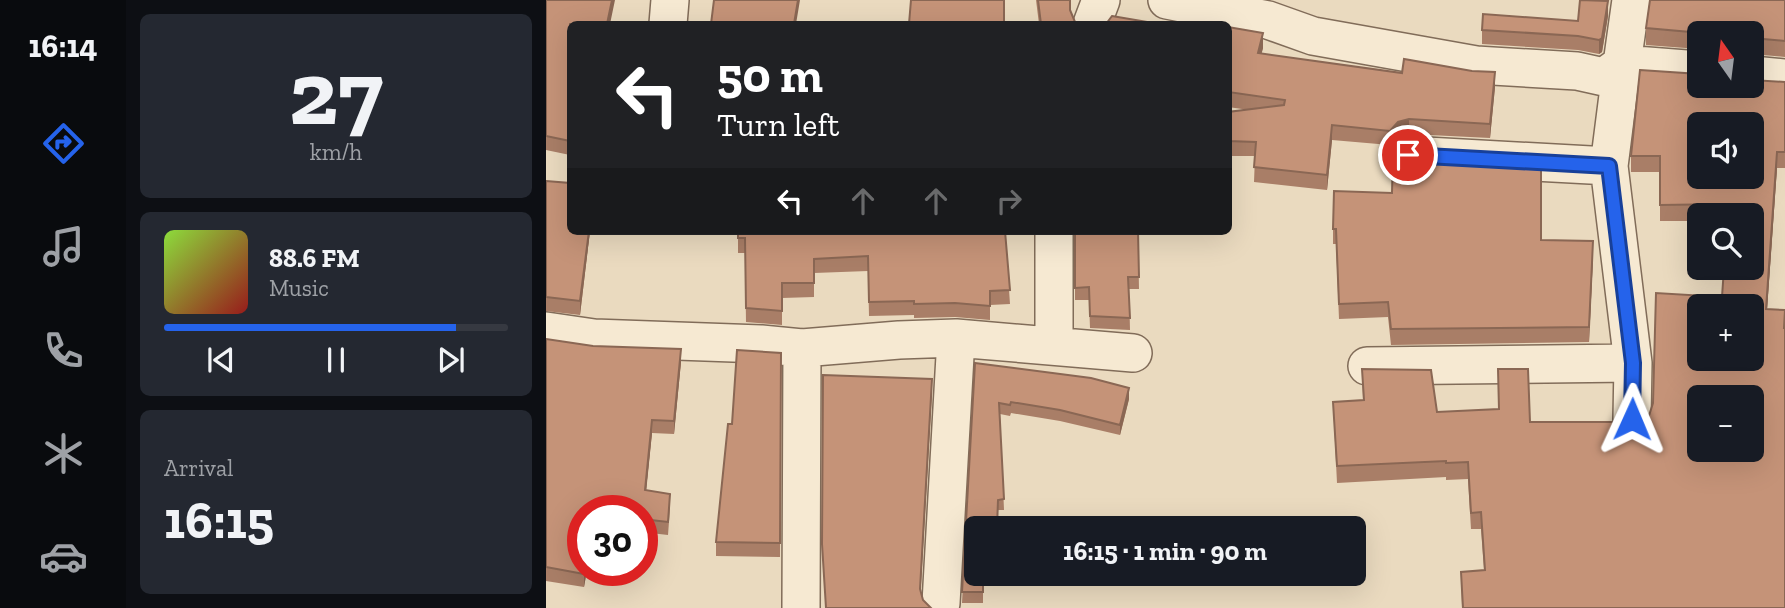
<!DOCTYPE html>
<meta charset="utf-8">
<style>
body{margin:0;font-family:"Zilla Slab",serif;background:#242831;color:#f1f3f6;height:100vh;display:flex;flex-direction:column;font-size:26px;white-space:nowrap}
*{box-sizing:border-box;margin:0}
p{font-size:23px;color:#9ea1a6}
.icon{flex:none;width:38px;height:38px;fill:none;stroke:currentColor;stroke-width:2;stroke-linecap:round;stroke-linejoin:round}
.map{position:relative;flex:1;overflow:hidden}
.drawer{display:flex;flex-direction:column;gap:14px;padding:14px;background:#0d0f14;width:420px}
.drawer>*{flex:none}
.hud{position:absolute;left:21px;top:21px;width:665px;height:214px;border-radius:10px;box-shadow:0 7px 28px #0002;background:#202124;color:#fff;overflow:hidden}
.needle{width:46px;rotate:346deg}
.buttons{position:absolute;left:1141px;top:21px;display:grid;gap:14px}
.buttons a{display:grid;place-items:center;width:77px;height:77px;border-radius:10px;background:#171b24;box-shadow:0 7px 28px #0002;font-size:35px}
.speed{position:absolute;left:21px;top:495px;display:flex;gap:14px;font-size:35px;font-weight:700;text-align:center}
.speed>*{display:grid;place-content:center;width:91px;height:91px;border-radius:50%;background:#171b24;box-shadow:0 7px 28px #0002;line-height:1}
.speed .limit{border:10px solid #d22;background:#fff;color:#111}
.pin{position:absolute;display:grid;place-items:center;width:60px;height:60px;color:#fff;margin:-30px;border:4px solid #fff;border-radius:50%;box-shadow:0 2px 7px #0007}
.me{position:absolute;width:77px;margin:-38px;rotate:1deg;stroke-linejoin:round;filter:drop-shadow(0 0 5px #0008)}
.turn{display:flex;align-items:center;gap:24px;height:147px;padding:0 35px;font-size:32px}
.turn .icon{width:91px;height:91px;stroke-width:2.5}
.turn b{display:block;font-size:49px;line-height:60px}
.lanes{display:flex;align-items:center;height:66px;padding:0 35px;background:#0003;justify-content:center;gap:35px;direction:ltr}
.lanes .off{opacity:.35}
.big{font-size:52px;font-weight:800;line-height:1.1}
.drawer .tile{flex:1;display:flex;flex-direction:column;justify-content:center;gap:10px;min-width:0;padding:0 24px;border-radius:10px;background:#242831}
.drawer .dial{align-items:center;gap:0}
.dial b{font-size:91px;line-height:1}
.song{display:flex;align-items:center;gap:21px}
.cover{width:84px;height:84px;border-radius:10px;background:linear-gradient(135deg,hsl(90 70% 55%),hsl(0 70% 35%))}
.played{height:7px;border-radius:4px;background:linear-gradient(90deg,#2563eb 85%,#363941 85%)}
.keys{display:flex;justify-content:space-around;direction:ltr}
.trip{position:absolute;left:418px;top:516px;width:402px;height:70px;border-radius:10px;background:#171b24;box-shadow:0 7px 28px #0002;font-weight:800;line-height:70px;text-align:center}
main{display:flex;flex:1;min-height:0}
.dock{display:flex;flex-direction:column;width:126px;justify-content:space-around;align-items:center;background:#090b0e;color:#9ea1a6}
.dock .icon{width:49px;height:49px}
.dock .selected{color:#2563eb}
.dock b{font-size:32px;color:#f1f3f6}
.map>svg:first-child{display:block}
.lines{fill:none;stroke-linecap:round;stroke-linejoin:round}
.street-casing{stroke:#816c59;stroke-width:40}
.street{stroke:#f6e9d2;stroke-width:37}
.wall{fill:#a97e67}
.shaded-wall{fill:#8a6754}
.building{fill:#c59378;stroke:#8a6754;stroke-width:2;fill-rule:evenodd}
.route-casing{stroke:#184099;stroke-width:18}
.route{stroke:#2563eb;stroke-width:12}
</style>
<main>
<nav class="dock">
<b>16:14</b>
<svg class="icon selected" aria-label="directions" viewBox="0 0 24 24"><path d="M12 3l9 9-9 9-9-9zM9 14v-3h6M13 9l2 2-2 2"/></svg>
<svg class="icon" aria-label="music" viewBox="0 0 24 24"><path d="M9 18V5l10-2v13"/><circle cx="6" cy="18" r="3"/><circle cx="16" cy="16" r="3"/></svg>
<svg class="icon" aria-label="phone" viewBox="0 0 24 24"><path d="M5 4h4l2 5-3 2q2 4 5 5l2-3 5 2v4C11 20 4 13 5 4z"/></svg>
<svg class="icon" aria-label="climate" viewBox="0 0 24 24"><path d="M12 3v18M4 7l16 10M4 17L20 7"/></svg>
<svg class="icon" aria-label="car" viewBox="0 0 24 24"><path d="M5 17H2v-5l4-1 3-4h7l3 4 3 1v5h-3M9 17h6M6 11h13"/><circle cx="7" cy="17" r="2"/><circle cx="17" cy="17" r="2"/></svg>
</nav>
<section class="drawer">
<div class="tile dial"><b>27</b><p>km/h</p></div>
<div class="tile">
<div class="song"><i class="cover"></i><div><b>88.6 FM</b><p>Music</p></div></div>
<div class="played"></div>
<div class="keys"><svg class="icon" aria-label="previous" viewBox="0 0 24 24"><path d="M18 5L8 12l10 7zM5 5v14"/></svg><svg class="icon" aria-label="pause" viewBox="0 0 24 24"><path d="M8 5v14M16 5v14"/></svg><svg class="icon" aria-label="next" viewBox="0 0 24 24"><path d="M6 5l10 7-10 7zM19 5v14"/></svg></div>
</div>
<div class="tile"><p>Arrival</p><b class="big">16:15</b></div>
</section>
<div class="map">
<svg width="1239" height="608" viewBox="0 0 1239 608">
<rect width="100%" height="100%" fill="#eadabf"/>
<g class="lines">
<g class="street-casing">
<path id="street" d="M 621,0 L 722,20 L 767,36 L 930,65 L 1031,71 L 1058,77 L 1076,64
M 1085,0 L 1076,64 L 1153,70
M 122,24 L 124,0
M 546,24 L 555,0
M 1076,64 L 1063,166 L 1087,363 L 1086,419
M 1206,75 L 1239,78
M 862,155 L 1063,166
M 0,331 L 48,338 L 215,344 L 256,348 L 353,340 L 410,338 L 587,353
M 508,344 L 508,231
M 821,366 L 1087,363
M 395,603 L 410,338
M 255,608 L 256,348"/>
</g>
<use href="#street" class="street"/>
</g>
<path class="wall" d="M 0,0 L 24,24 L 24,155 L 0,150 Z
M 490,0 L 525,0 L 524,10 L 529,22 L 533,24 L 493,24 Z
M 1239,0 L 1239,57 L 1206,54 L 1206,33 L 1153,33 L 1153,49 L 1100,45 L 1100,28 Z
M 1062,16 L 1056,52 L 1053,54 L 1032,50 L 936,44 L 936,30 L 1032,21 Z
M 682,27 L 717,48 L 715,54 L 949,87 L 944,138 L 863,134 L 852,137 L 844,145 L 786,140 L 781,190 L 708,182 L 709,156 L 682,156 L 682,112 L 703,110 L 682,107 Z
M 1239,82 L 1239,168 L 1231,168 L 1221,309 L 1239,310 L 1239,608 L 916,608 L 915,572 L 938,570 L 935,529 L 925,529 L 922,479 L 900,480 L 900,477 L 791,483 L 787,402 L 817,400 L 816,369 L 891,412 L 984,422 L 1101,422 L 1176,297 L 1206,215 L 1153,215 L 1153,221 L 1114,221 L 1114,172 L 1085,172 L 1085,156 Z
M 851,158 L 995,240 L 1047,257 L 1043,342 L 845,345 L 842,317 L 793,319 L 790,244 L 787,244 L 787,229 L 846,193 Z
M 0,181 L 44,231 L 34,315 L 0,311 Z
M 192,231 L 459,231 L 464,304 L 444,305 L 444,320 L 409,317 L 368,318 L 368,315 L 323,316 L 322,271 L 268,273 L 268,297 L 236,298 L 236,325 L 200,322 L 199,253 L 192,253 Z
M 529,231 L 608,231 L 608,233 L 592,234 L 593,289 L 583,289 L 584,330 L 544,328 L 543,300 L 529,300 Z
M 0,339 L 135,362 L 128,434 L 106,433 L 100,490 L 124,508 L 122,535 L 96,532 L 96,511 L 37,511 L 41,570 L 38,587 L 0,581 Z
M 235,353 L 234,557 L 170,556 L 170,542 Z
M 429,363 L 583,399 L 574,435 L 514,421 L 465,413 L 464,416 L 454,414 L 458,510 L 452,510 L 430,528 L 437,574 L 437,603 L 416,603 Z"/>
<path class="shaded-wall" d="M 66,0 L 69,0 L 64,24 L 61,24 Z
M 252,0 L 254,0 L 250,24 L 248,24 Z
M 1062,1 L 1062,16 L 1056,52 L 1053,54 L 1053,40 Z
M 717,33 L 717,48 L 712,68 L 712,53 Z
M 949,72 L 949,87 L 944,138 L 944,124 Z
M 863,119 L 863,134 L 852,137 L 844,145 L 844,131 L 852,122 Z
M 786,125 L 786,140 L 781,190 L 781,175 Z
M 1231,152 L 1231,168 L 1220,325 L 1220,309 Z
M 43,231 L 44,231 L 34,315 L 34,301 Z
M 1047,241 L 1047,257 L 1043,342 L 1043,327 Z
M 135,349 L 135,362 L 128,434 L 128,421 Z
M 386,379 L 386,392 L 374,602 L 374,589 Z
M 583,388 L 583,399 L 574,435 L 574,425 Z
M 106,420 L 106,433 L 99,503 L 99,490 Z
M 38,570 L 41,570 L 38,587 Z"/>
<path class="building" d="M 0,0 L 66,0 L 61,24 L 24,24 L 24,141 L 0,136 Z
M 168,0 L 252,0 L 248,24 L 165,24 Z
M 365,0 L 458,0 L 458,24 L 363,24 Z
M 492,0 L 524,0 L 524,10 L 529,22 L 533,24 L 495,24 Z
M 1034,0 L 1062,1 L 1056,38 L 1053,40 L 1032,36 L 936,30 L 937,14 L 1032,21 Z
M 1104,0 L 1239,0 L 1239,41 L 1206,38 L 1206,33 L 1156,33 L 1100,28 Z
M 566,16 L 613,24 L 560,24 Z
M 682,27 L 717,33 L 712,53 L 856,73 L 858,59 L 926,71 L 949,72 L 944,124 L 863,119 L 852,122 L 844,131 L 786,125 L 781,175 L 708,167 L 710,142 L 682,141 L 682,112 L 738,105 L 739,100 L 682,92 Z
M 1094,70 L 1153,74 L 1153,86 L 1206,86 L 1206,80 L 1239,82 L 1239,152 L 1231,152 L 1220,309 L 1239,310 L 1238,328 L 1239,328 L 1239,608 L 917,608 L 915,572 L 939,570 L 935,512 L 925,513 L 922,462 L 900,463 L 900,461 L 791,466 L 787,402 L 818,400 L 816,369 L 885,370 L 891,412 L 953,409 L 952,369 L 982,369 L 984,422 L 1101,422 L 1107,403 L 1110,293 L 1176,297 L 1178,268 L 1206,268 L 1206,215 L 1181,215 L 1182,204 L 1114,205 L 1114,156 L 1085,156 ZM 1153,124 L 1206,124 L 1206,177 L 1153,177 ZM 1153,306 L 1206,306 L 1206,359 L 1153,359 ZM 1153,397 L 1206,397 L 1206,450 L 1153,450 Z
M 847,153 L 851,158 L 861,161 L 995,168 L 995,240 L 1047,241 L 1043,327 L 845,329 L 842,302 L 793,304 L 790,229 L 787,229 L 788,191 L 846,193 Z
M 0,181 L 24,183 L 24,231 L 43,231 L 34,301 L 0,297 Z
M 192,231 L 459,231 L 464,290 L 444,291 L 444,306 L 409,303 L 368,304 L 368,301 L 323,302 L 322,256 L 268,259 L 268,283 L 236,283 L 236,311 L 200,308 L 199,238 L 192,238 Z
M 529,231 L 592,231 L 593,277 L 582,277 L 584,318 L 544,316 L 543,287 L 529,288 Z
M 0,339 L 47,346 L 135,349 L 128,421 L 106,420 L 99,490 L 124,494 L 122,522 L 96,519 L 96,511 L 37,511 L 37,570 L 38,570 L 38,574 L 0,567 Z
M 191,350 L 235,353 L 234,543 L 170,542 L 182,424 L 186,424 Z
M 429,363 L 545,378 L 583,388 L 574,425 L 514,410 L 465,402 L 464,405 L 453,403 L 458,499 L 452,500 L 451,528 L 430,528 L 430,574 L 437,574 L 437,592 L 416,592 Z
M 277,375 L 386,379 L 374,589 L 377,600 L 385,608 L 280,608 L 276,544 Z"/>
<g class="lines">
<g class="route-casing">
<path id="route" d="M 862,155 L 1063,166 L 1087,363 L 1086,419"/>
</g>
<use href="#route" class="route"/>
</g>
</svg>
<div class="buttons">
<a><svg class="needle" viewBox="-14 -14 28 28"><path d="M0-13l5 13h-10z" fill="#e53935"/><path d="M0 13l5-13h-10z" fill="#9ea1a6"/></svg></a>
<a><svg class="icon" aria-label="sound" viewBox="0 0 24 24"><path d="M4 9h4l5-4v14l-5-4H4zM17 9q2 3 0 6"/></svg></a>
<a><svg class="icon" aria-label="search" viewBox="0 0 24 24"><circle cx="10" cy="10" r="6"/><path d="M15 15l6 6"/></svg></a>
<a>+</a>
<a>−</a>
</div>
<div class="speed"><div class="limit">30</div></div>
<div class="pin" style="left:862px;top:155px;background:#d93025"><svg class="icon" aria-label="arrive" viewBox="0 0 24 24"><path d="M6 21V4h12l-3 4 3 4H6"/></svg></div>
<svg class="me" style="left:1086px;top:419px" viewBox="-20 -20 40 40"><path d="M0-17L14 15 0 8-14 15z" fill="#2563eb" stroke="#fff" stroke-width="4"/></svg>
<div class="trip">16:15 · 1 min · 90 m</div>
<div class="hud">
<div class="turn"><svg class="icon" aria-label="left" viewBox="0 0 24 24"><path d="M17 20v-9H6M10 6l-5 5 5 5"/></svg><div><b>50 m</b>Turn left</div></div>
<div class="lanes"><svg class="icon" aria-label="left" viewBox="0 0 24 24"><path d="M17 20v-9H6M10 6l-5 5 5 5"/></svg><svg class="icon off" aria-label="ahead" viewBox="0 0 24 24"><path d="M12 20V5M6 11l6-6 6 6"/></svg><svg class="icon off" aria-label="ahead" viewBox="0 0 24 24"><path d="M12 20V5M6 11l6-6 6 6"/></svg><svg class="icon off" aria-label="right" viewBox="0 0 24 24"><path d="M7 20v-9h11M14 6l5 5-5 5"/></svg></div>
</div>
</div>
</main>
